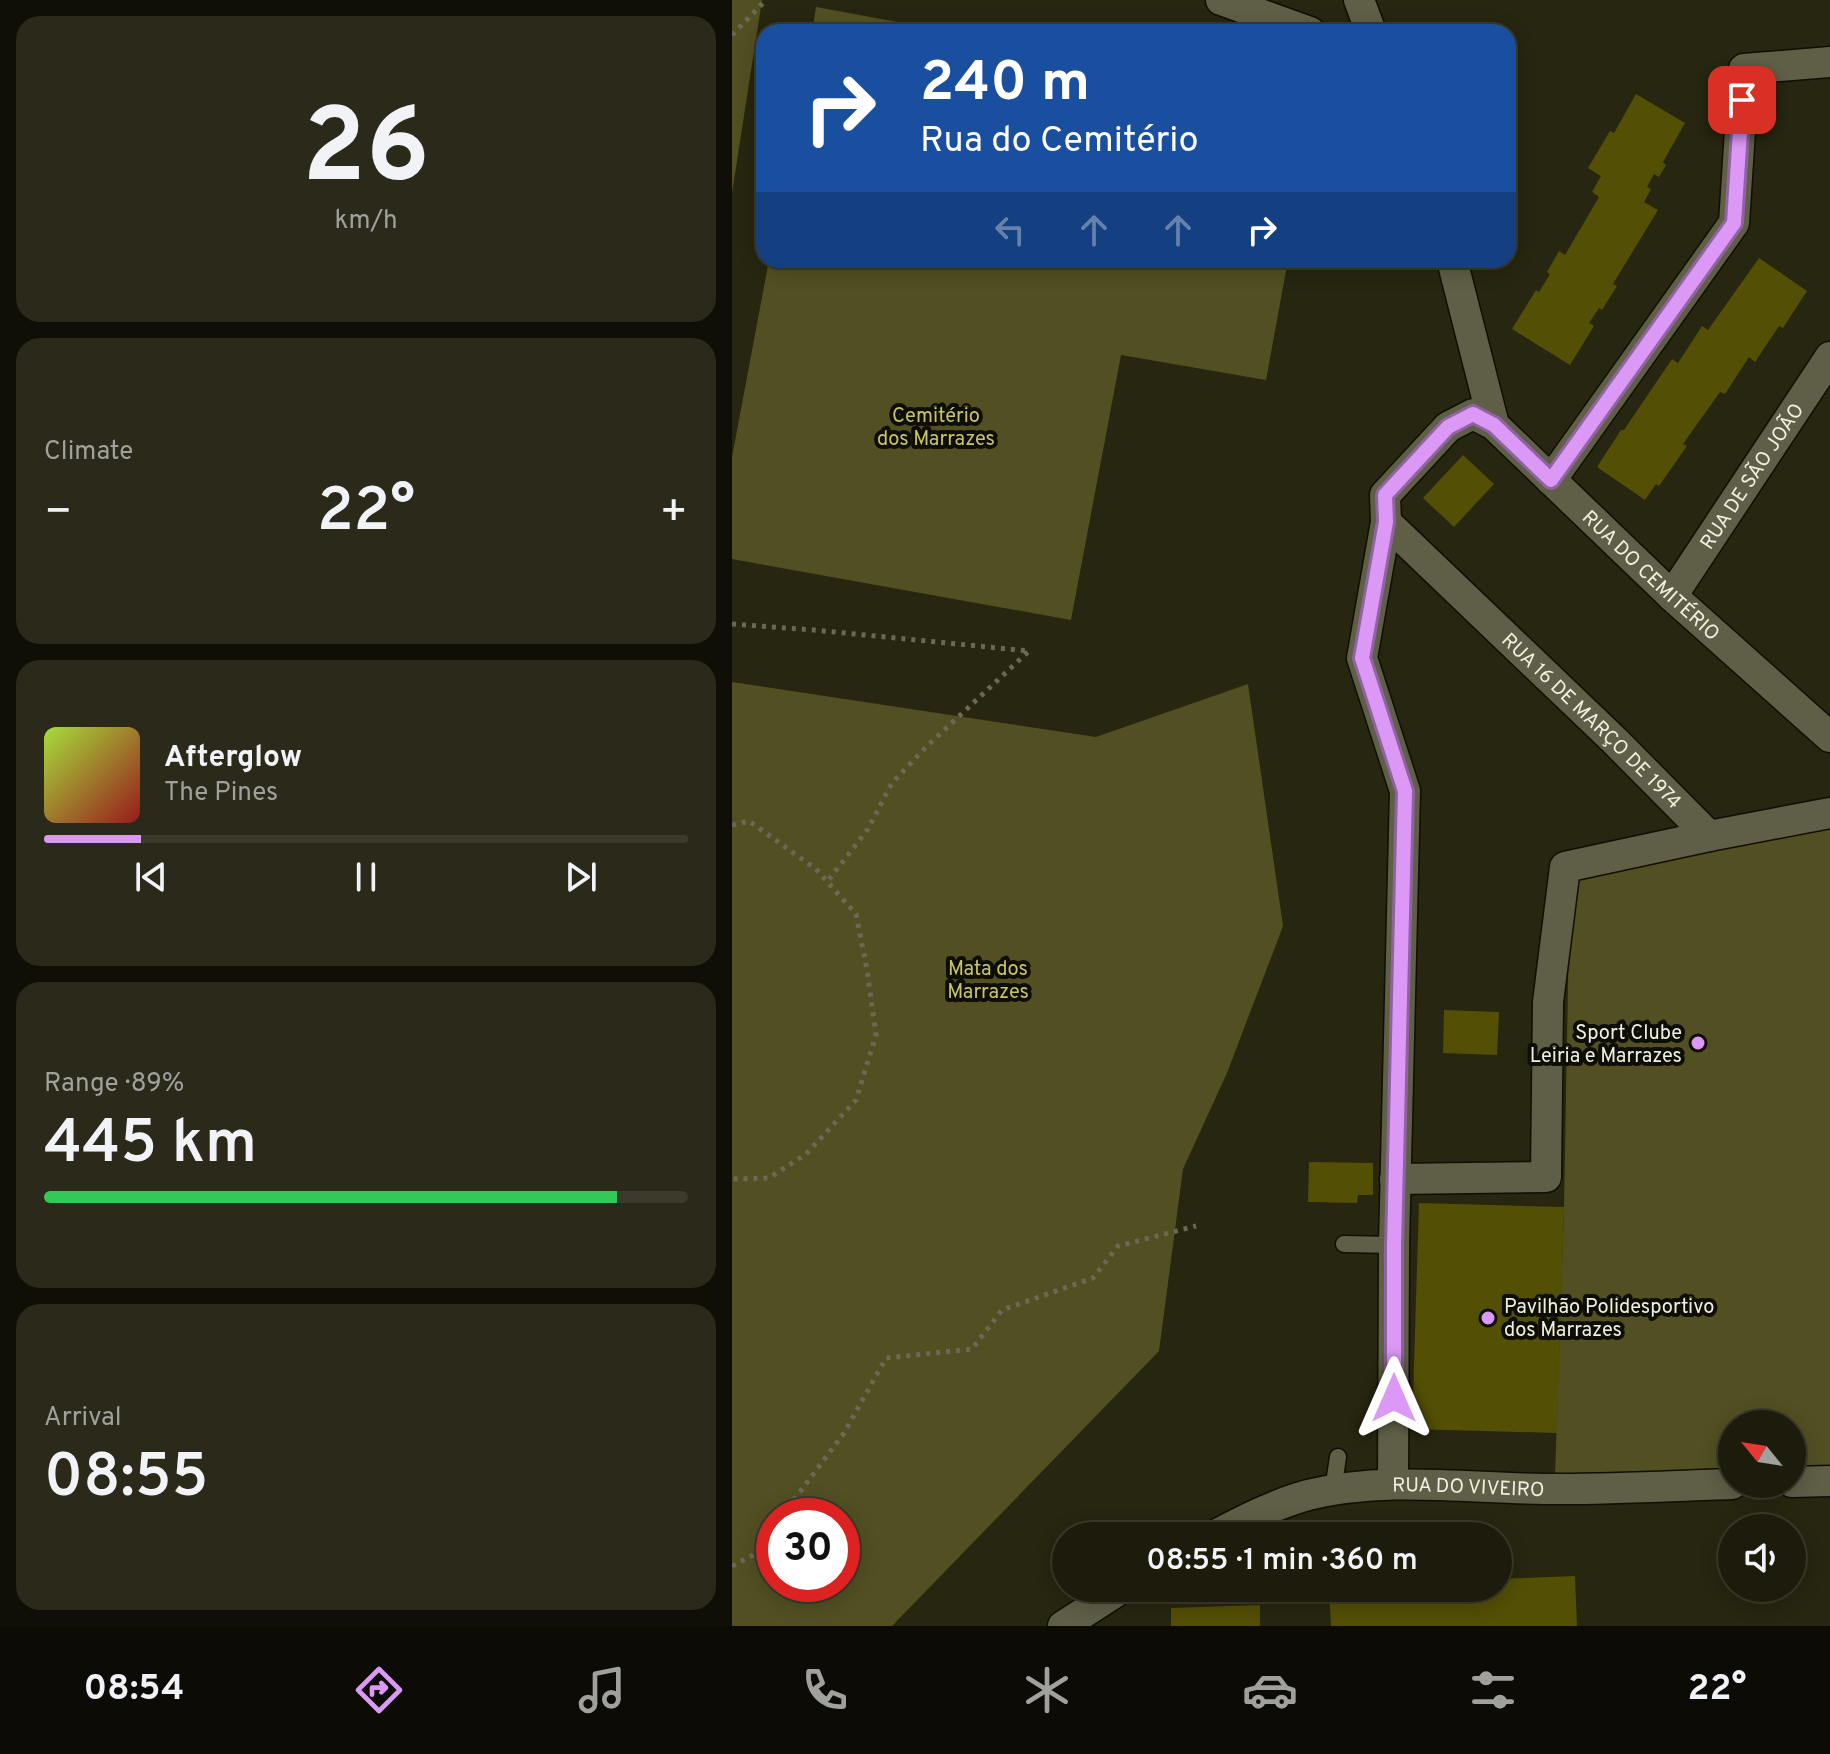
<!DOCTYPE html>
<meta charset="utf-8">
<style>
body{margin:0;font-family:Overpass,sans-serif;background:#2a291a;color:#f1f3f6;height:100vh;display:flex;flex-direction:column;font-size:30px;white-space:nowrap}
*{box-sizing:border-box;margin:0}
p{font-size:26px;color:#a0a19d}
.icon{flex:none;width:44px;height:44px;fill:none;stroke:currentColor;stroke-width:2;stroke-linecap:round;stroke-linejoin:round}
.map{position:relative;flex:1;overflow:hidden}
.drawer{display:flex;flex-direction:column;gap:16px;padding:16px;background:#100f07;width:732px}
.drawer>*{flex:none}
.hud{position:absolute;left:24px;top:24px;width:760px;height:244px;border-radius:24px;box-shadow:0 4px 20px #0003,0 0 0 2px #3b3a2d;background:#1a4fa0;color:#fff;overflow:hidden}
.needle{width:52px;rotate:300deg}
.fabs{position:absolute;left:986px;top:1410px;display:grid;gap:16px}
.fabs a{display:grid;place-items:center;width:88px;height:88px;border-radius:50%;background:#1d1c0c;box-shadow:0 4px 20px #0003,0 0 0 2px #3b3a2d;font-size:40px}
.speed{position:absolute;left:24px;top:1498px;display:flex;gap:16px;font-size:40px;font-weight:700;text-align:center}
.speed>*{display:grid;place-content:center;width:104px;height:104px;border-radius:50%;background:#1d1c0c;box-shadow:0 4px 20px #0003,0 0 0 2px #3b3a2d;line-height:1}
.speed .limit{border:12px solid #d22;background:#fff;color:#111}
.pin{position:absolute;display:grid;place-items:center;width:68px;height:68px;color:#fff;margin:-34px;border-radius:16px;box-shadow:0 4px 12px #0006}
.me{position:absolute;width:88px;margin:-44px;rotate:0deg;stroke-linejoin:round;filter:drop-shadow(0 0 6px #0008)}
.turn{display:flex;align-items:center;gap:28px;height:168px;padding:0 32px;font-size:36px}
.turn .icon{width:104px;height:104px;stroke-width:2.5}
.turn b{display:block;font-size:56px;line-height:68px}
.lanes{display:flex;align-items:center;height:76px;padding:0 32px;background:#0003;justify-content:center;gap:40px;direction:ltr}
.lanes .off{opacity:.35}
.big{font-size:60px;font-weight:600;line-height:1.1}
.drawer .card{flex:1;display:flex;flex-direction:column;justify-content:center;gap:12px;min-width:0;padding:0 28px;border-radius:24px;background:#2a291a}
.drawer .dial{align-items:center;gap:0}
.dial b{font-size:104px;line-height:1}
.song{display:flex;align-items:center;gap:24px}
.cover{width:96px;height:96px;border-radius:12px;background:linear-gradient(135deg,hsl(80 70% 55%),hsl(0 70% 35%))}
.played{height:8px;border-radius:4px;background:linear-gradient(90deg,#db99f5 15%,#3b3a2d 15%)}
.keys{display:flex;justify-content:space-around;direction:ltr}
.heat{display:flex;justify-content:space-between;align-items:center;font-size:44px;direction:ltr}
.charge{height:12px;border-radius:6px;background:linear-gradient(90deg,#34c759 89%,#3b3a2d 0)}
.trip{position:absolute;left:320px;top:1522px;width:460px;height:80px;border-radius:40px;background:#1d1c0c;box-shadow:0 4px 20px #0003,0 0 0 2px #3b3a2d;font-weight:600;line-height:80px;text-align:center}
.tab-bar{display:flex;height:128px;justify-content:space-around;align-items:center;background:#0c0b05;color:#a0a19d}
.tab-bar .icon{width:56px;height:56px}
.tab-bar .current{color:#db99f5}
.tab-bar b{font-size:36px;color:#f1f3f6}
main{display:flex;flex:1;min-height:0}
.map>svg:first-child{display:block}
.green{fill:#525022;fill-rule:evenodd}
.building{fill:#534f05}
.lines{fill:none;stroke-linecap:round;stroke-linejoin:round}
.service-casing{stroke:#100f00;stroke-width:19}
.minor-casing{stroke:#100f00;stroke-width:33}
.path{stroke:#6a6956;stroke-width:5;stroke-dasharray:4 6;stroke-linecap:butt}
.service{stroke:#5f5e46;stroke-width:16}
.minor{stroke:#5f5e46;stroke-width:30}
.route-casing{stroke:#8e639f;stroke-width:20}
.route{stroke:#db99f5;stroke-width:14}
.poi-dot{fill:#db99f5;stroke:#0f0e06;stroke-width:3}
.labels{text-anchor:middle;stroke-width:8;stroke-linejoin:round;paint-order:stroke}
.park-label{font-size:20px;fill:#c9c466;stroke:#0f0e06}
.street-label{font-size:20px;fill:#f0f0e2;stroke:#0f0e06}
.poi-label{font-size:20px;fill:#f0f0e2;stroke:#0f0e06;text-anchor:end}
</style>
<main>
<section class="drawer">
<div class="card dial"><b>26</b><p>km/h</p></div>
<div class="card"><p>Climate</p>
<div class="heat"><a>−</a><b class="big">22°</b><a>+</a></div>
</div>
<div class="card">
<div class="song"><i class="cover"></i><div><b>Afterglow</b><p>The Pines</p></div></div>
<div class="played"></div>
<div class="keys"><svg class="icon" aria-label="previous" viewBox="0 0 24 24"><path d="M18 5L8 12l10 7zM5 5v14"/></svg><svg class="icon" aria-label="pause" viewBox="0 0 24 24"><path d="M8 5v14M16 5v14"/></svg><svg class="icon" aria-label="next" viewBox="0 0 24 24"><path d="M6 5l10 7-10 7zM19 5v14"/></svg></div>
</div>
<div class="card"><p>Range · 89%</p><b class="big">445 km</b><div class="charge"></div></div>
<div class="card"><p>Arrival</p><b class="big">08:55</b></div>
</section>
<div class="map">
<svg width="1098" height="1626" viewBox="0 0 1098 1626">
<rect width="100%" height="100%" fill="#272610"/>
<path class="green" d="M 0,0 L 30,0 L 0,193 Z
M 84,7 L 220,32 L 80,32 Z
M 37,260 L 556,260 L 534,380 L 389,355 L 339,620 L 0,559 L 0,457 Z
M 0,682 L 364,737 L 516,684 L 551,926 L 495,1073 L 451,1169 L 427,1351 L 160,1626 L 0,1626 ZM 42,1516 L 110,1516 L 110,1584 L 42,1584 Z
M 1098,824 L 1098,1465 L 1060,1467 L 1060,1424 L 1000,1424 L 1000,1469 L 823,1476 L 832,1207 L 838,878 Z"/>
<path class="building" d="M 904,94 L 953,123 L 931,162 L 934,165 L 927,177 L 922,174 L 915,187 L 919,189 L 912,202 L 926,210 L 881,284 L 885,286 L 870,310 L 867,308 L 857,323 L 862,326 L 838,365 L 780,329 L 804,290 L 807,292 L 818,274 L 815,272 L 827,251 L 833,255 L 867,197 L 860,192 L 869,176 L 856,168 L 878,131 L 882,133 Z
M 1027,258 L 1075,291 L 1051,328 L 1047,326 L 1023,362 L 1017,357 L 993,394 L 988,392 L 951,444 L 955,446 L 927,486 L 924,484 L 913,500 L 865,467 L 889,430 L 892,430 L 940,359 L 946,363 L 970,326 L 976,330 Z
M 731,455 L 762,484 L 722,527 L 691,498 Z
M 712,1010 L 767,1012 L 765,1055 L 711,1053 Z
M 577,1162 L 641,1163 L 641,1195 L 626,1195 L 625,1203 L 576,1202 Z
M 687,1203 L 832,1207 L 825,1433 L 680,1429 Z
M 843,1576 L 845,1626 L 599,1626 L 597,1588 L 697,1588 L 697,1592 L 738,1590 L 738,1588 L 766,1588 L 766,1579 Z
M 528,1605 L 528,1626 L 439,1626 L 439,1608 Z"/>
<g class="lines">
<g class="service-casing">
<path id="service" d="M 612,1244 L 662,1245
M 601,1490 L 606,1457"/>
</g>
<g class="minor-casing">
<g id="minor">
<path d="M 489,0 L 578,32"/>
<path d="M 627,0 L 639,32"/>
<path d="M 720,260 L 762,425"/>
<path d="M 819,480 L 1002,223 L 1012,69 L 1098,62"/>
<path id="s1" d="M 654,522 L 883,741 L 977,836 L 1098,813"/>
<path id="s2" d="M 940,596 L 1098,357"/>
<path d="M 663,1179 L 814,1177 L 816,1002 L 833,867 L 977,836"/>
<path d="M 1060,1482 L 1098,1481"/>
<path id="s3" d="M 661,1484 L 662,1245 L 673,791 L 630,658 L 654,522 L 653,495 L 716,427 L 741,414 L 762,425 L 940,596 L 1098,737"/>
<path id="s4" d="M 482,1536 C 511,1520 543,1504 576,1495 C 653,1476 734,1488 812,1489 C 874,1490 937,1486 1000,1484"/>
<path d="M 331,1626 L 390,1588"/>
</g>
</g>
<path class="path" d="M 0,35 L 34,0
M 0,624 L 82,630 L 297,651 L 194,747 L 160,783 L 136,829 L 95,882
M 0,825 L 17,821 L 84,869 L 124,914 L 135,970 L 144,1035 L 124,1100 L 74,1154 L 37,1178 L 0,1179
M 50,1516 L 112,1433 L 154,1358 L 240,1349 L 270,1310 L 361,1278 L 386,1246 L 464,1226
M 0,1566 L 21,1555 L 42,1526"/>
<use href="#service" class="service"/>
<use href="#minor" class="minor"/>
</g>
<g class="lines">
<g class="route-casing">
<path id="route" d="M 662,1398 L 662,1245 L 673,791 L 630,658 L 654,522 L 653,495 L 716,427 L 741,414 L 762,425 L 819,480 L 1002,223 L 1010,100"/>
</g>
<use href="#route" class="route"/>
</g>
<g class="poi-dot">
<circle cx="966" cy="1043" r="8"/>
<circle cx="756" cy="1318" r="8"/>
</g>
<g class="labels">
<g class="park-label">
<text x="204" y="422">Cemitério<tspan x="204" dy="23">dos Marrazes</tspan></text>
<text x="256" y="975">Mata dos<tspan x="256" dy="23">Marrazes</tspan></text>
</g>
<g class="street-label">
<text dy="7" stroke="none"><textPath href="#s2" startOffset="144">RUA DE SÃO JOÃO</textPath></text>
<text dy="7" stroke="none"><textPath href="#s3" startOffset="1360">RUA DO CEMITÉRIO</textPath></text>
<text dy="7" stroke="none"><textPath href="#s1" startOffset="286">RUA 16 DE MARÇO DE 1974</textPath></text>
<text dy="7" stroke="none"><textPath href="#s4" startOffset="264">RUA DO VIVEIRO</textPath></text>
</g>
<g class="poi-label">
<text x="950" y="1039">Sport Clube<tspan x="950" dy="23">Leiria e Marrazes</tspan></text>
<text x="772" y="1313" text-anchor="start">Pavilhão Polidesportivo<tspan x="772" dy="23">dos Marrazes</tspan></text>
</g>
</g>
</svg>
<div class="fabs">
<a><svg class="needle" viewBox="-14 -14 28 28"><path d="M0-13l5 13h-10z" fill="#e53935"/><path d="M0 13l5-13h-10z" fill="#a0a19d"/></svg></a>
<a><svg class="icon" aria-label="sound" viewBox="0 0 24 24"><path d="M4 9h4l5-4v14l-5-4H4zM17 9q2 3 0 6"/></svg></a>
</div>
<div class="speed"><div class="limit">30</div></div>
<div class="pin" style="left:1010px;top:100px;background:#d93025"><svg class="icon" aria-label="arrive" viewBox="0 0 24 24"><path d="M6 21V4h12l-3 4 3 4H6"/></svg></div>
<svg class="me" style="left:662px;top:1398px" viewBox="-20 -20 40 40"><path d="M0-17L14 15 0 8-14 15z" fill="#db99f5" stroke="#fff" stroke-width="4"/></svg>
<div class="trip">08:55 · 1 min · 360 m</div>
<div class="hud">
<div class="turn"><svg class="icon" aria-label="right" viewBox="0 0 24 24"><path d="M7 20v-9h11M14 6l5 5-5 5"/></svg><div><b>240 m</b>Rua do Cemitério</div></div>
<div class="lanes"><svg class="icon off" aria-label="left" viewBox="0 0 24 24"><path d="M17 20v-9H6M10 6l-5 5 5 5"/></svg><svg class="icon off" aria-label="ahead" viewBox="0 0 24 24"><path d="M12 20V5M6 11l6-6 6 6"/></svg><svg class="icon off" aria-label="ahead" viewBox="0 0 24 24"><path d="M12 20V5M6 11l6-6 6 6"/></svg><svg class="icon" aria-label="right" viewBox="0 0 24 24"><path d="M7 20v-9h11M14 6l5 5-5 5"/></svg></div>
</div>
</div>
</main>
<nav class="tab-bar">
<b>08:54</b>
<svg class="icon current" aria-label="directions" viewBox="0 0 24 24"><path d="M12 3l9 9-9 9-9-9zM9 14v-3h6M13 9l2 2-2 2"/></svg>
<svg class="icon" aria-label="music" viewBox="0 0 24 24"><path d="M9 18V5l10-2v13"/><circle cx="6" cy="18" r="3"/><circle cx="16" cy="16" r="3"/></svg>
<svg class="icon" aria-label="phone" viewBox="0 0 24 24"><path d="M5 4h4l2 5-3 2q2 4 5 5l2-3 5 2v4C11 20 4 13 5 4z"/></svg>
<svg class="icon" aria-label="climate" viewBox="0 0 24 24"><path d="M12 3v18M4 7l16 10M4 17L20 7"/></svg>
<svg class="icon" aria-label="car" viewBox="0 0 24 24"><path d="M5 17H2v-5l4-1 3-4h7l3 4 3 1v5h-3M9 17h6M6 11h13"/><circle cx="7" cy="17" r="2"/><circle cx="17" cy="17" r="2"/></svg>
<svg class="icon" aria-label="filters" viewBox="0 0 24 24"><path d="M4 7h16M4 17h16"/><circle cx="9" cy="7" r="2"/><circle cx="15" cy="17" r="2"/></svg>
<b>22°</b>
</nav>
